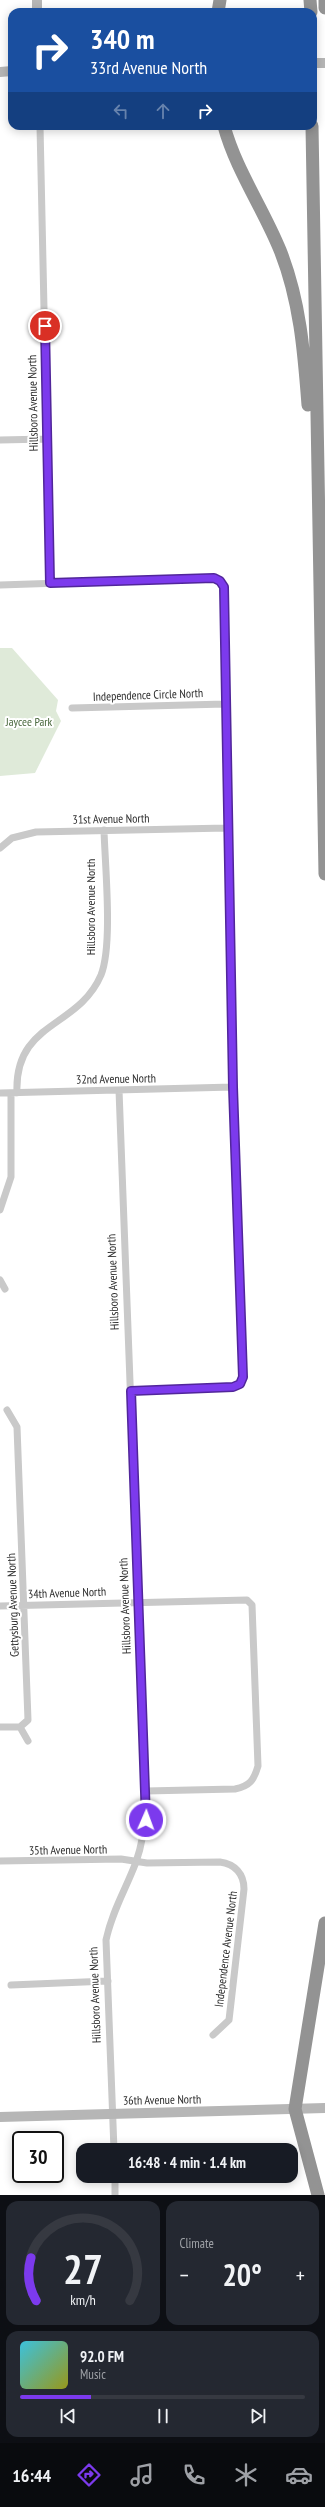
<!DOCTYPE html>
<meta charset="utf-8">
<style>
body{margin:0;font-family:"PT Sans Narrow",sans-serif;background:#242831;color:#f1f3f6;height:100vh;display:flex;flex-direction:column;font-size:15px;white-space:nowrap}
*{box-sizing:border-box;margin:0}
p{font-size:13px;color:#9ea1a6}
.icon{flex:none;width:22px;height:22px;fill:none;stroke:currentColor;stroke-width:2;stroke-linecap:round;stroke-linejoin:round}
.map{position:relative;height:2195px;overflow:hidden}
.sheet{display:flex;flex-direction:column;gap:6px;padding:6px;background:#0d0f14;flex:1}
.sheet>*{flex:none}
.guide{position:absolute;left:8px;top:8px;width:309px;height:122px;border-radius:12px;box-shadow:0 2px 10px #0003;background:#1a4fa0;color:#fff;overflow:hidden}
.speed{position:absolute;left:12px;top:2131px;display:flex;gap:8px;font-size:20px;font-weight:700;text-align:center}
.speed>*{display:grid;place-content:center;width:52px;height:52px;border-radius:50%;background:#171b24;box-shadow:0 2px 10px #0003;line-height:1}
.speed .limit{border:2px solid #111;border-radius:6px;background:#fff;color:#111}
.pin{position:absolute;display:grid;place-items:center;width:34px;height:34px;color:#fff;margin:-17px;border:2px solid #fff;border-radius:50%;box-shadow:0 1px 4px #0007}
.me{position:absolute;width:44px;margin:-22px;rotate:2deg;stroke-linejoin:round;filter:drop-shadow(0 0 3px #0008)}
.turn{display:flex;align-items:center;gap:14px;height:84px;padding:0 16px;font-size:18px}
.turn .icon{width:52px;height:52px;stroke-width:2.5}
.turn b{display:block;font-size:28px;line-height:34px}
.lanes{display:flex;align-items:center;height:38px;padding:0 16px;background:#0003;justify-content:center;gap:20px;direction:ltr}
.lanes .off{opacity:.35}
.big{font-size:30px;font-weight:700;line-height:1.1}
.sheet .tile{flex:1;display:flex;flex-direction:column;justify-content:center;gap:6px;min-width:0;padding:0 14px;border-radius:12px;background:#242831}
.sheet .dial{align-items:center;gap:0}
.dial svg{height:104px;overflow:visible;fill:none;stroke:#363941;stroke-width:7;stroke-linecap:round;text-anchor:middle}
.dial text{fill:#f1f3f6;stroke:none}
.song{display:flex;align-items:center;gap:12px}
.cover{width:48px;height:48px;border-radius:6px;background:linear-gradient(135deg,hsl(190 70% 55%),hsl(60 70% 35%))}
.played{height:4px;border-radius:2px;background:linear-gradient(90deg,#7c3aed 25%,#363941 25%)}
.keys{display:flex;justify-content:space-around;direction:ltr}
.heat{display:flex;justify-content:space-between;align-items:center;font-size:22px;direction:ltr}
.sheet .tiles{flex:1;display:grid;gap:6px;grid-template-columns:1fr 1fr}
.tile:last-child{grid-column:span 2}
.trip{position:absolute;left:76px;top:2143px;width:222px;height:40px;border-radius:12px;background:#171b24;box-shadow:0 2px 10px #0003;font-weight:700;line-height:40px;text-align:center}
.tab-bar{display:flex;height:64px;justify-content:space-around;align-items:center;background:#090b0e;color:#9ea1a6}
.tab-bar .icon{width:28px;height:28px}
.tab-bar .active{color:#7c3aed}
.tab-bar b{font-size:18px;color:#f1f3f6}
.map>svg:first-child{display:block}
.green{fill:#dfead9}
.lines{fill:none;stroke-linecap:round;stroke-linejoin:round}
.street{stroke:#c9c9c9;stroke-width:7}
.secondary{stroke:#b6b6b6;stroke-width:10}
.highway{stroke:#939393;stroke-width:13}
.route-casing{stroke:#51269a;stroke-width:10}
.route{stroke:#7c3aed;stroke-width:7}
.labels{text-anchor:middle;stroke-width:4;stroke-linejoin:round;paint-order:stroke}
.street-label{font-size:12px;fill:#2c2c2c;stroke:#fff}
.park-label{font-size:12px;fill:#47663b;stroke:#fff}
</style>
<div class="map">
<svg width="325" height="2195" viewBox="0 0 325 2195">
<rect width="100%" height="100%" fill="#fff"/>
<path class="green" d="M 0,648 L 12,648 L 58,700 L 56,711 L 61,721 L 35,773 L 0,776 Z"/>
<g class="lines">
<path class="street" d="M 40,126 L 50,583
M 0,440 L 47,439
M 0,585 L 214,578 L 220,581 L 224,587 L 233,1087 L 243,1377 L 240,1384 L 233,1387 L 131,1391
M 72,708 L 225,704
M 0,848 L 12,838 L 36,832 L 227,828
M 0,1093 L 233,1087
M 17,1093 C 14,1021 78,1029 101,975 C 113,945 105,866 104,830
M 0,1210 L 11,1177 L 11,1093
M 0,1280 L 5,1289
M 7,1410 L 17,1427 L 28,1720 L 20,1727
M 0,1606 L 247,1600 L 252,1605 L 258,1766 C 254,1780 250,1786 235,1789 L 146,1791
M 0,1727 L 20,1727
M 20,1727 L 28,1741
M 0,1861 L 121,1859 L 147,1863 L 220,1862 C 235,1864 244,1874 244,1889 L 229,2020 L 213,2035
M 11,1985 L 108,1981
M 114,2150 L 106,1940 C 112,1911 126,1889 136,1862 C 142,1845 145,1825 146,1807 L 119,1090
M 115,2176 L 115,2195"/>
<path class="secondary" d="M 37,0 L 37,12
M 313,63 L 325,63
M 0,72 L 12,71
M 0,2117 L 325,2108"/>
<path class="highway" d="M 310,0 L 311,12
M 325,0 L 325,8
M 218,12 L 220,0
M 224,126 C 236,170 263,208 280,250 C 300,300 304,352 308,405
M 312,126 L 325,874
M 318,2195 L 295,2109 L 325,1923"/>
</g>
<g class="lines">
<g class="route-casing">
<path id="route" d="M 45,326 L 50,583 L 214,578 L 220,581 L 224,587 L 233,1087 L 243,1377 L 240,1384 L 233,1387 L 131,1391 L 146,1820"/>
</g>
<use href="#route" class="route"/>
</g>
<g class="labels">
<g class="street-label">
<text transform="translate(33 403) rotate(-91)" y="4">Hillsboro Avenue North</text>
<text transform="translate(148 695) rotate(-2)" y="4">Independence Circle North</text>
<text transform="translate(111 819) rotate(-1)" y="4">31st Avenue North</text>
<text transform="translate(91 907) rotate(-90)" y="4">Hillsboro Avenue North</text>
<text transform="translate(116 1079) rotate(-1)" y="4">32nd Avenue North</text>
<text transform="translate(113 1282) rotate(-92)" y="4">Hillsboro Avenue North</text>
<text transform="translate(67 1593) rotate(-2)" y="4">34th Avenue North</text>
<text transform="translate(13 1605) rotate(-92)" y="4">Gettysburg Avenue North</text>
<text transform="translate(125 1606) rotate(-92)" y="4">Hillsboro Avenue North</text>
<text transform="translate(68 1850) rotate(-1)" y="4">35th Avenue North</text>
<text transform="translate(226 1949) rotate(-83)" y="4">Independence Avenue North</text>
<text transform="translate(95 1995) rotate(-92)" y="4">Hillsboro Avenue North</text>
<text transform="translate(162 2100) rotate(-1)" y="4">36th Avenue North</text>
</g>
<g class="park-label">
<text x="29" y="726">Jaycee Park</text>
</g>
</g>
</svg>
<div class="speed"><div class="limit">30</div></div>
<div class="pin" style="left:45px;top:326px;background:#d93025"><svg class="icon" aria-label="arrive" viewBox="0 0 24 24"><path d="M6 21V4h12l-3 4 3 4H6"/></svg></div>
<svg class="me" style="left:146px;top:1820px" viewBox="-20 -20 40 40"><circle r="17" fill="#7c3aed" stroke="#fff" stroke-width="3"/><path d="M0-11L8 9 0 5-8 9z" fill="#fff"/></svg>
<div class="trip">16:48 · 4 min · 1.4 km</div>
<div class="guide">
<div class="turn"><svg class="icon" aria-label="right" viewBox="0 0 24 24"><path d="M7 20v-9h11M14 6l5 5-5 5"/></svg><div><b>340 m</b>33rd Avenue North</div></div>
<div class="lanes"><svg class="icon off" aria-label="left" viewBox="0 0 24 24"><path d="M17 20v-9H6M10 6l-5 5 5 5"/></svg><svg class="icon off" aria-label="ahead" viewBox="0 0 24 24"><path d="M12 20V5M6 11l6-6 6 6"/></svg><svg class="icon" aria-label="right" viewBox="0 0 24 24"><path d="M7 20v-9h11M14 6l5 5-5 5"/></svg></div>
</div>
</div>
<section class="sheet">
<div class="tiles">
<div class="tile dial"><svg viewBox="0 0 100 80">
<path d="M14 69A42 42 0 1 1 86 69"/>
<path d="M14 69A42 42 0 0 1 10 36" stroke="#7c3aed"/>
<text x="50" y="56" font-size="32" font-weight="700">27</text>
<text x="50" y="72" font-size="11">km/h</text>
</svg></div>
<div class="tile"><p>Climate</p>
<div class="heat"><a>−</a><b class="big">20°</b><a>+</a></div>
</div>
<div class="tile">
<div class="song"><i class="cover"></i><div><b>92.0 FM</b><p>Music</p></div></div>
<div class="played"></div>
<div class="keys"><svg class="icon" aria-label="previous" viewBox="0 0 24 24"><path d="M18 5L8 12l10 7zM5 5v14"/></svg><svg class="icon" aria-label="pause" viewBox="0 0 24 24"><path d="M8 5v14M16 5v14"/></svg><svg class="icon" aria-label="next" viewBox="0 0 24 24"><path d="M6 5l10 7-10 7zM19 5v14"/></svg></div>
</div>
</div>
</section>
<nav class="tab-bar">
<b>16:44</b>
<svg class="icon active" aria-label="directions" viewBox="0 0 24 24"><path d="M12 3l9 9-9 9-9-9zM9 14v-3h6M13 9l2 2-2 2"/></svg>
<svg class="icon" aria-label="music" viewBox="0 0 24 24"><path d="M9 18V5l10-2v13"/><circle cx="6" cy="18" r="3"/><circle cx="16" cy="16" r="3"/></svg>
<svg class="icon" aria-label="phone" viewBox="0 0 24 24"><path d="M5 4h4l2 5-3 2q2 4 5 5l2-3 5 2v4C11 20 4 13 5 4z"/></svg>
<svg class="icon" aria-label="climate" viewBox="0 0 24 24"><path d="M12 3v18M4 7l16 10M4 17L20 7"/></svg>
<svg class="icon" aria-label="car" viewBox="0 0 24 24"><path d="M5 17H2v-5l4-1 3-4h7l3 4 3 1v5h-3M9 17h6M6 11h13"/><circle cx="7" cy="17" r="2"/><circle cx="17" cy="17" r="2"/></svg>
</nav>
